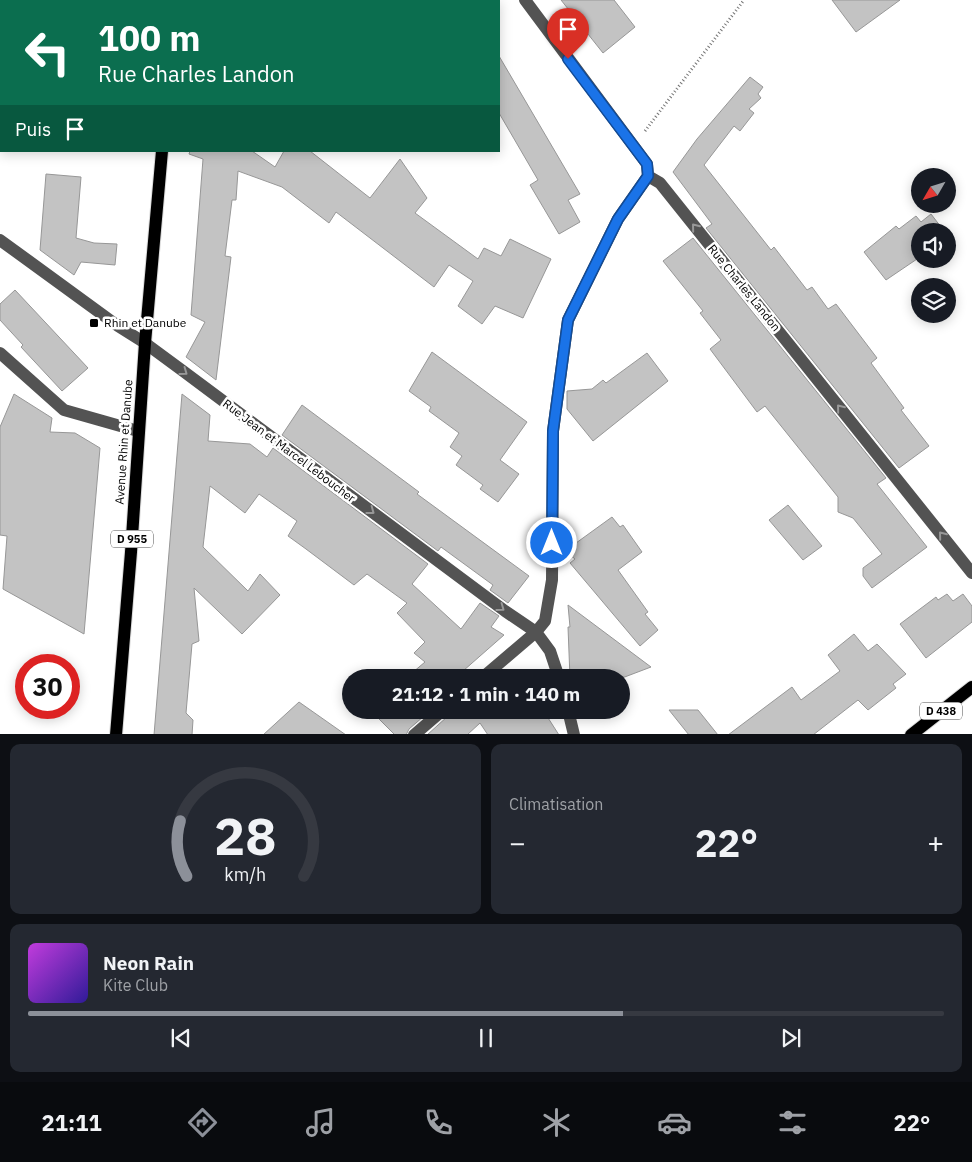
<!DOCTYPE html>
<html lang="fr">
<meta charset="utf-8">
<style>
body{margin:0;font-family:"IBM Plex Sans",sans-serif;background:#242831;color:#f1f3f6;height:100vh;display:flex;flex-direction:column;font-size:19px;white-space:nowrap}
*{box-sizing:border-box;margin:0}
p{font-size:16px;color:#9ea1a6}
.icon{flex:none;width:28px;height:28px;fill:none;stroke:currentColor;stroke-width:2;stroke-linecap:round;stroke-linejoin:round}
.map{position:relative;height:734px;overflow:hidden}
.details{display:flex;flex-direction:column;gap:10px;padding:10px;background:#0d0f14;flex:1}
.details>*{flex:none}
.top-card{position:absolute;left:0px;top:0px;width:500px;height:152px;box-shadow:0 2px 12px #0003;background:#0b6e4f;color:#fff;overflow:hidden}
.needle{width:32px;rotate:231deg}
.controls{position:absolute;left:911px;top:168px;display:grid;gap:10px}
.controls a{display:grid;place-items:center;width:45px;height:45px;border-radius:50%;background:#171b24;box-shadow:0 2px 12px #0003;font-size:25px}
.speed{position:absolute;left:15px;top:654px;display:flex;gap:10px;font-size:25px;font-weight:700;text-align:center}
.speed>*{display:grid;place-content:center;width:65px;height:65px;border-radius:50%;background:#171b24;box-shadow:0 2px 12px #0003;line-height:1}
.speed .limit{border:8px solid #d22;background:#fff;color:#111}
.pin{position:absolute;display:grid;place-items:center;width:42px;height:42px;color:#fff;margin:-51px -21px;border-radius:50% 50% 50% 0;rotate:-45deg;box-shadow:0 0 5px #0007}
.pin .icon{rotate:45deg}
.me{position:absolute;width:55px;margin:-28px;rotate:0deg;stroke-linejoin:round;filter:drop-shadow(0 0 4px #0008)}
.turn{display:flex;align-items:center;gap:18px;height:105px;padding:0 15px;font-size:22px}
.turn .icon{width:65px;height:65px;stroke-width:2.5}
.turn b{display:block;font-size:35px;line-height:42px}
.then{display:flex;align-items:center;height:48px;padding:0 15px;background:#0003;gap:10px;font-size:19px}
.big{font-size:38px;font-weight:700;line-height:1.1}
.details .tile{flex:1;display:flex;flex-direction:column;justify-content:center;gap:8px;min-width:0;padding:0 18px;border-radius:10px;background:#242831}
.details .dial{align-items:center;gap:0}
.dial svg{height:130px;overflow:visible;fill:none;stroke:#363941;stroke-width:7;stroke-linecap:round;text-anchor:middle}
.dial text{fill:#f1f3f6;stroke:none}
.song{display:flex;align-items:center;gap:15px}
.cover{width:60px;height:60px;border-radius:8px;background:linear-gradient(135deg,hsl(290 70% 55%),hsl(250 70% 35%))}
.played{height:5px;border-radius:2px;background:linear-gradient(90deg,#8c9099 65%,#363941 65%)}
.keys{display:flex;justify-content:space-around;direction:ltr}
.heat{display:flex;justify-content:space-between;align-items:center;font-size:28px;direction:ltr}
.details .tiles{flex:1;display:grid;gap:10px;grid-template-columns:1fr 1fr}
.tile:last-child{grid-column:span 2}
.trip{position:absolute;left:342px;top:669px;width:288px;height:50px;border-radius:25px;background:#171b24;box-shadow:0 2px 12px #0003;font-weight:700;line-height:50px;text-align:center}
.menu{display:flex;height:80px;justify-content:space-around;align-items:center;background:#090b0e;color:#9ea1a6}
.menu .icon{width:35px;height:35px}
.menu .current{color:#8c9099}
.menu b{font-size:22px;color:#f1f3f6}
.map>svg:first-child{display:block}
.building{fill:#c3c3c3;stroke:#979797}
.lines{fill:none;stroke-linecap:round;stroke-linejoin:round}
.major-casing{stroke:#dbdbdb;stroke-width:14}
.path{stroke:#757575;stroke-width:3;stroke-dasharray:1 2.5;stroke-linecap:butt}
.minor{stroke:#535353;stroke-width:12}
.major{stroke:#000;stroke-width:12}
.oneway{stroke:#989898}
.route-casing{stroke:#114b97;stroke-width:12}
.route{stroke:#1a73e8;stroke-width:9}
.poi-dot{fill:#000;stroke:#fff;stroke-width:2}
.labels{text-anchor:middle;stroke-width:5;stroke-linejoin:round;paint-order:stroke}
.shield{fill:#fff;stroke:#4c4c4c;stroke-width:1}
.shield-label{font-size:11px;font-weight:bold;fill:#000}
.street-label{font-size:12px;fill:#000;stroke:#fff}
.poi-label{font-size:12px;fill:#000;stroke:#fff;text-anchor:start}
</style>
<div class="map">
<svg width="972" height="735" viewBox="0 0 972 735">
<rect width="100%" height="100%" fill="#fff"/>
<path class="building" d="M 561,0 L 614,0 L 635,27 L 603,53 Z
M 832,0 L 900,0 L 856,32 Z
M 499,56 L 580,194 L 568,200 L 580,222 L 559,234 L 530,185 L 538,180 L 499,113 Z
M 750,77 L 763,87 L 758,94 L 761,98 L 749,109 L 754,113 L 740,131 L 734,126 L 704,165 L 771,250 L 774,247 L 807,290 L 812,287 L 828,309 L 836,304 L 877,358 L 871,363 L 904,408 L 901,410 L 929,446 L 899,468 L 706,228 L 712,224 L 673,172 L 697,139 Z
M 190,151 L 252,151 L 275,167 L 284,151 L 310,151 L 370,198 L 400,159 L 427,198 L 415,213 L 478,259 L 484,248 L 501,256 L 510,239 L 551,259 L 523,318 L 495,306 L 482,324 L 458,306 L 473,281 L 449,265 L 434,287 L 336,212 L 329,223 L 282,187 L 238,171 L 236,200 L 232,200 L 225,256 L 231,257 L 216,380 L 186,357 L 205,322 L 191,315 L 203,159 L 189,154 Z
M 46,174 L 81,177 L 76,238 L 94,243 L 117,244 L 115,265 L 81,262 L 74,275 L 40,250 Z
M 931,214 L 944,231 L 920,231 L 920,257 L 886,280 L 864,252 L 896,226 L 899,229 L 916,216 L 921,222 Z
M 693,238 L 886,478 L 877,484 L 927,547 L 872,588 L 863,576 L 863,568 L 882,554 L 853,518 L 838,512 L 838,497 L 765,406 L 757,412 L 710,349 L 721,340 L 700,313 L 703,311 L 663,261 Z
M 15,290 L 88,368 L 62,391 L 21,347 L 23,345 L 0,320 L 0,304 Z
M 432,352 L 527,422 L 500,460 L 519,474 L 498,502 L 480,489 L 483,485 L 456,465 L 462,456 L 450,447 L 459,433 L 429,411 L 431,407 L 409,391 Z
M 647,353 L 668,381 L 593,441 L 567,409 L 567,391 L 592,389 L 603,380 L 606,383 Z
M 14,394 L 52,418 L 50,432 L 75,433 L 100,448 L 84,634 L 3,589 L 7,536 L 0,535 L 0,427 Z
M 182,394 L 210,415 L 208,441 L 250,444 L 267,457 L 273,448 L 428,564 L 412,584 L 461,629 L 480,603 L 499,616 L 491,627 L 504,635 L 455,678 L 406,678 L 425,662 L 414,653 L 425,642 L 397,613 L 407,603 L 367,574 L 354,585 L 306,549 L 288,536 L 297,521 L 259,494 L 245,513 L 210,486 L 203,547 L 248,591 L 260,574 L 280,595 L 242,634 L 194,588 L 199,641 L 192,644 L 186,713 L 193,720 L 192,735 L 154,735 Z
M 302,405 L 419,492 L 417,494 L 529,576 L 508,603 L 490,590 L 493,585 L 441,547 L 438,551 L 282,435 Z
M 788,505 L 822,546 L 803,560 L 769,520 Z
M 612,517 L 620,527 L 623,525 L 642,552 L 618,570 L 648,612 L 645,614 L 658,630 L 640,646 L 570,563 L 575,559 L 565,551 Z
M 947,594 L 953,601 L 963,594 L 972,606 L 972,622 L 926,658 L 900,624 L 936,597 L 938,600 Z
M 568,605 L 651,667 L 622,678 L 570,678 L 568,627 L 570,627 Z
M 854,634 L 868,651 L 877,644 L 906,674 L 893,684 L 896,688 L 868,710 L 858,700 L 813,735 L 728,735 L 792,687 L 801,700 L 840,671 L 828,655 Z
M 299,702 L 346,735 L 263,735 Z
M 370,710 L 431,710 L 409,729 L 406,735 L 395,735 Z
M 451,710 L 517,710 L 522,716 L 533,710 L 543,710 L 559,735 L 488,735 L 480,723 L 467,735 L 427,735 L 448,716 Z
M 669,710 L 698,710 L 718,735 L 689,735 Z"/>
<g class="lines">
<g class="major-casing">
<path id="major" d="M 176,1 L 176,0
M 116,735 L 131,552 L 145,343 L 162,151
M 911,735 L 972,687"/>
</g>
<path class="path" d="M 645,131 L 744,0"/>
<path class="minor" d="M 525,0 L 647,164 L 648,176 L 660,183 L 972,573
M 0,240 L 118,326 L 145,343 L 183,371 L 505,611 L 536,632 L 550,651 L 559,678
M 0,353 L 64,410 L 138,431
M 482,678 L 536,632 L 545,621 L 552,580 L 553,431 L 568,320 L 618,219 L 648,176
M 568,710 L 574,735
M 414,735 L 443,710"/>
<use href="#major" class="major"/>
</g>
<defs><path id="oneway-chevron" d="M-2-3.5L2.5 0L-2 3.5" fill="none" stroke-width="1.6" stroke-linecap="round" stroke-linejoin="round" transform="scale(1.25)"/></defs>
<g class="oneway">
<use href="#oneway-chevron" transform="translate(695 227) rotate(-129)"/>
<use href="#oneway-chevron" transform="translate(184 372) rotate(36)"/>
<use href="#oneway-chevron" transform="translate(840 408) rotate(-129)"/>
<use href="#oneway-chevron" transform="translate(371 511) rotate(37)"/>
<use href="#oneway-chevron" transform="translate(942 535) rotate(-129)"/>
<use href="#oneway-chevron" transform="translate(501 608) rotate(36)"/>
</g>
<g class="lines">
<g class="route-casing">
<path id="route" d="M 552,543 L 553,431 L 568,320 L 618,219 L 648,176 L 647,164 L 568,59"/>
</g>
<use href="#route" class="route"/>
</g>
<rect class="poi-dot" x="89" y="318" width="10" height="10" rx="2.5"/>
<g class="labels">
<g class="shield">
<rect x="111" y="530.5" width="42" height="17" rx="4"/>
<rect x="920" y="702.5" width="42" height="17" rx="4"/>
</g>
<g class="shield-label">
<text x="132" y="543">D 955</text>
<text x="941" y="715">D 438</text>
</g>
<g class="street-label">
<text transform="translate(744 288) rotate(51)" y="4">Rue Charles Landon</text>
<text transform="translate(124 442) rotate(-86)" y="4">Avenue Rhin et Danube</text>
<text transform="translate(289 451) rotate(37)" y="4">Rue Jean et Marcel Leboucher</text>
</g>
<g class="poi-label">
<text x="104" y="327">Rhin et Danube</text>
</g>
</g>
</svg>
<div class="controls">
<a><svg class="needle" viewBox="-14 -14 28 28"><path d="M0-13l5 13h-10z" fill="#e53935"/><path d="M0 13l5-13h-10z" fill="#9ea1a6"/></svg></a>
<a><svg class="icon" aria-label="sound" viewBox="0 0 24 24"><path d="M4 9h4l5-4v14l-5-4H4zM17 9q2 3 0 6"/></svg></a>
<a><svg class="icon" aria-label="layers" viewBox="0 0 24 24"><path d="M12 4l9 5-9 5-9-5zM3 14l9 5 9-5"/></svg></a>
</div>
<div class="speed"><div class="limit">30</div></div>
<div class="pin" style="left:568px;top:59px;background:#d93025"><svg class="icon" aria-label="arrive" viewBox="0 0 24 24"><path d="M6 21V4h12l-3 4 3 4H6"/></svg></div>
<svg class="me" style="left:552px;top:543px" viewBox="-20 -20 40 40"><circle r="17" fill="#1a73e8" stroke="#fff" stroke-width="3"/><path d="M0-11L8 9 0 5-8 9z" fill="#fff"/></svg>
<div class="trip">21:12 · 1 min · 140 m</div>
<div class="top-card">
<div class="turn"><svg class="icon" aria-label="left" viewBox="0 0 24 24"><path d="M17 20v-9H6M10 6l-5 5 5 5"/></svg><div><b>100 m</b>Rue Charles Landon</div></div>
<div class="then">Puis<svg class="icon" aria-label="arrive" viewBox="0 0 24 24"><path d="M6 21V4h12l-3 4 3 4H6"/></svg></div>
</div>
</div>
<section class="details">
<div class="tiles">
<div class="tile dial"><svg viewBox="0 0 100 80">
<path d="M14 69A42 42 0 1 1 86 69"/>
<path d="M14 69A42 42 0 0 1 10 35" stroke="#8c9099"/>
<text x="50" y="56" font-size="32" font-weight="700">28</text>
<text x="50" y="72" font-size="11">km/h</text>
</svg></div>
<div class="tile"><p>Climatisation</p>
<div class="heat"><a>−</a><b class="big">22°</b><a>+</a></div>
</div>
<div class="tile">
<div class="song"><i class="cover"></i><div><b>Neon Rain</b><p>Kite Club</p></div></div>
<div class="played"></div>
<div class="keys"><svg class="icon" aria-label="previous" viewBox="0 0 24 24"><path d="M18 5L8 12l10 7zM5 5v14"/></svg><svg class="icon" aria-label="pause" viewBox="0 0 24 24"><path d="M8 5v14M16 5v14"/></svg><svg class="icon" aria-label="next" viewBox="0 0 24 24"><path d="M6 5l10 7-10 7zM19 5v14"/></svg></div>
</div>
</div>
</section>
<nav class="menu">
<b>21:11</b>
<svg class="icon current" aria-label="directions" viewBox="0 0 24 24"><path d="M12 3l9 9-9 9-9-9zM9 14v-3h6M13 9l2 2-2 2"/></svg>
<svg class="icon" aria-label="music" viewBox="0 0 24 24"><path d="M9 18V5l10-2v13"/><circle cx="6" cy="18" r="3"/><circle cx="16" cy="16" r="3"/></svg>
<svg class="icon" aria-label="phone" viewBox="0 0 24 24"><path d="M5 4h4l2 5-3 2q2 4 5 5l2-3 5 2v4C11 20 4 13 5 4z"/></svg>
<svg class="icon" aria-label="climate" viewBox="0 0 24 24"><path d="M12 3v18M4 7l16 10M4 17L20 7"/></svg>
<svg class="icon" aria-label="car" viewBox="0 0 24 24"><path d="M5 17H2v-5l4-1 3-4h7l3 4 3 1v5h-3M9 17h6M6 11h13"/><circle cx="7" cy="17" r="2"/><circle cx="17" cy="17" r="2"/></svg>
<svg class="icon" aria-label="filters" viewBox="0 0 24 24"><path d="M4 7h16M4 17h16"/><circle cx="9" cy="7" r="2"/><circle cx="15" cy="17" r="2"/></svg>
<b>22°</b>
</nav>
